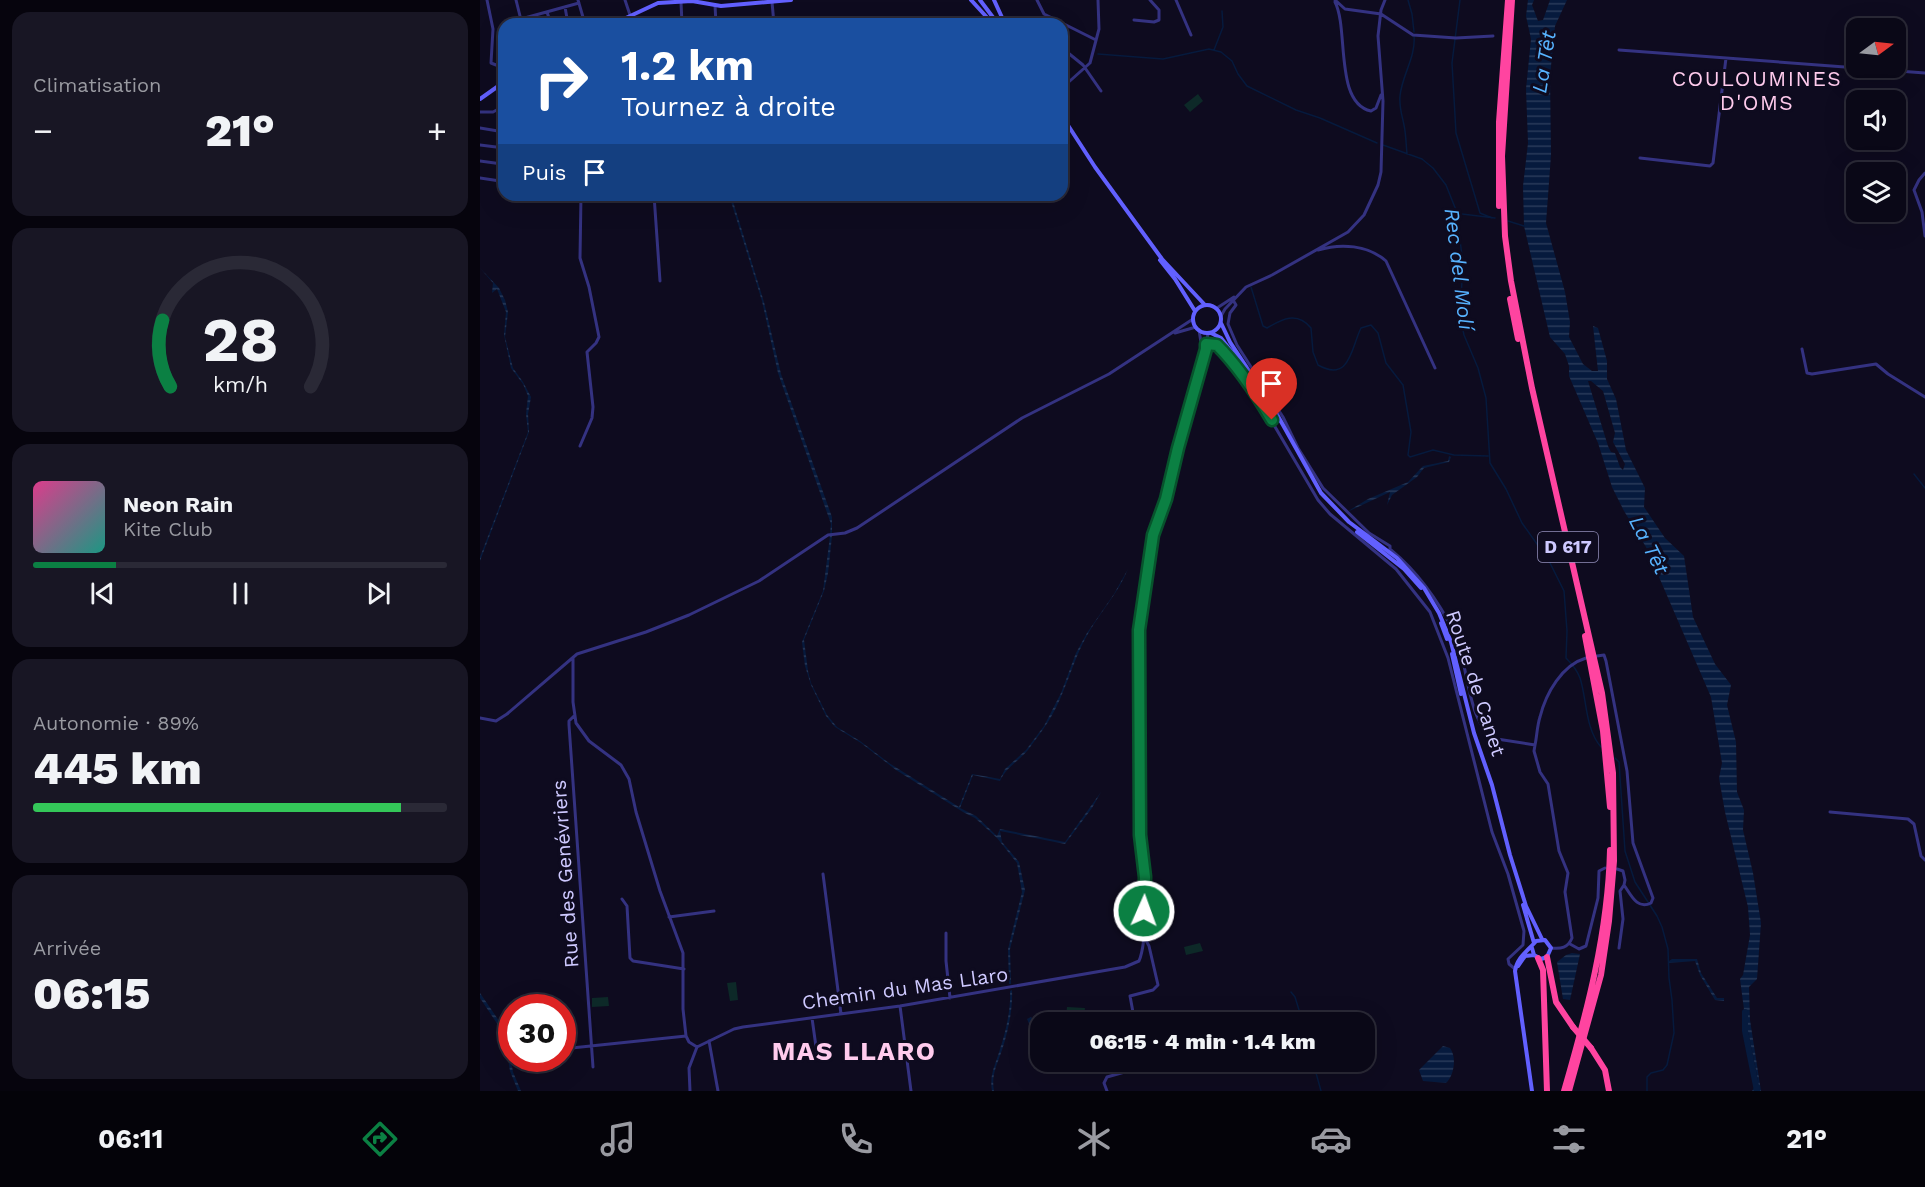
<!DOCTYPE html>
<html lang="fr">
<meta charset="utf-8">
<style>
body{margin:0;font-family:"Work Sans",sans-serif;background:#181624;color:#f1f3f6;height:100vh;display:flex;flex-direction:column;font-size:22px;white-space:nowrap}
*{box-sizing:border-box;margin:0}
p{font-size:20px;color:#999aa1}
.icon{flex:none;width:33px;height:33px;fill:none;stroke:currentColor;stroke-width:2;stroke-linecap:round;stroke-linejoin:round}
.map{position:relative;flex:1;overflow:hidden}
.side{display:flex;flex-direction:column;gap:12px;padding:12px;background:#06040d;width:480px}
.side>*{flex:none}
.hud{position:absolute;left:18px;top:18px;width:570px;height:183px;border-radius:18px;box-shadow:0 6px 24px #0002,0 0 0 2px #2a2936;background:#1a4fa0;color:#fff;overflow:hidden}
.needle{width:39px;rotate:75deg}
.tools{position:absolute;left:1366px;top:18px;display:grid;gap:12px}
.tools a{display:grid;place-items:center;width:60px;height:60px;border-radius:12px;background:#0a0817;box-shadow:0 6px 24px #0002,0 0 0 2px #2a2936;font-size:30px}
.speed{position:absolute;left:18px;top:994px;display:flex;gap:12px;font-size:30px;font-weight:700;text-align:center}
.speed>*{display:grid;place-content:center;width:78px;height:78px;border-radius:50%;background:#0a0817;box-shadow:0 6px 24px #0002,0 0 0 2px #2a2936;line-height:1}
.speed .limit{border:9px solid #d22;background:#fff;color:#111}
.pin{position:absolute;display:grid;place-items:center;width:51px;height:51px;color:#fff;margin:-62px -26px;border-radius:50% 50% 50% 0;rotate:-45deg;box-shadow:0 0 6px #0007}
.pin .icon{rotate:45deg}
.me{position:absolute;width:66px;margin:-33px;rotate:2deg;stroke-linejoin:round;filter:drop-shadow(0 0 4px #0008)}
.turn{display:flex;align-items:center;gap:21px;height:126px;padding:0 24px;font-size:27px}
.turn .icon{width:78px;height:78px;stroke-width:2.5}
.turn b{display:block;font-size:42px;line-height:51px}
.then{display:flex;align-items:center;height:57px;padding:0 24px;background:#0003;gap:12px;font-size:22px}
.big{font-size:45px;font-weight:800;line-height:1.1}
.side .card{flex:1;display:flex;flex-direction:column;justify-content:center;gap:9px;min-width:0;padding:0 21px;border-radius:18px;background:#181624}
.side .dial{align-items:center;gap:0}
.dial svg{height:156px;overflow:visible;fill:none;stroke:#2a2936;stroke-width:7;stroke-linecap:round;text-anchor:middle}
.dial text{fill:#f1f3f6;stroke:none}
.song{display:flex;align-items:center;gap:18px}
.cover{width:72px;height:72px;border-radius:9px;background:linear-gradient(135deg,hsl(330 70% 55%),hsl(170 70% 35%))}
.played{height:6px;border-radius:3px;background:linear-gradient(90deg,#0b8043 20%,#2a2936 20%)}
.keys{display:flex;justify-content:space-around;direction:ltr}
.heat{display:flex;justify-content:space-between;align-items:center;font-size:33px;direction:ltr}
.charge{height:9px;border-radius:4px;background:linear-gradient(90deg,#34c759 89%,#2a2936 0)}
.trip{position:absolute;left:550px;top:1012px;width:345px;height:60px;border-radius:18px;background:#0a0817;box-shadow:0 6px 24px #0002,0 0 0 2px #2a2936;font-weight:800;line-height:60px;text-align:center}
.tab-bar{display:flex;height:96px;justify-content:space-around;align-items:center;background:#040309;color:#999aa1}
.tab-bar .icon{width:42px;height:42px}
.tab-bar .current{color:#0b8043}
.tab-bar b{font-size:27px;color:#f1f3f6}
main{display:flex;flex:1;min-height:0}
.map>svg:first-child{display:block}
.green{fill:#0d2928}
.water{fill:url(#water-rules);fill-rule:evenodd}
.lines{fill:none;stroke-linecap:round;stroke-linejoin:round}
.stream{stroke:#061a3d;stroke-width:1.5}
.river{stroke:#061a3d;stroke-width:6}
.street{stroke:#343281;stroke-width:3}
.secondary{stroke:#6260ff;stroke-width:4}
.highway{stroke:#ff44a0;stroke-width:6}
.highway-bridge{stroke:#ff44a0;stroke-width:6}
.route-casing{stroke:#07532c;stroke-width:15}
.route{stroke:#0b8043;stroke-width:10}
.labels{text-anchor:middle;stroke-width:6;stroke-linejoin:round;paint-order:stroke}
.shield{fill:#0e0b1f;stroke:#9490bc;stroke-width:1.5}
.shield-label{font-size:18px;font-weight:bold;fill:#cec9ff}
.street-label{font-size:20px;fill:#cec9ff;stroke:#0e0b1f}
.water-label{font-size:21px;font-style:italic;fill:#57b3ff;stroke:#0e0b1f}
.neighbourhood-label{font-size:21px;letter-spacing:1.5px;fill:#ffcbed;stroke:#0e0b1f}
.district-label{font-size:26px;font-weight:bold;letter-spacing:1.5px;fill:#ffcbed;stroke:#0e0b1f}
</style>
<main>
<section class="side">
<div class="card"><p>Climatisation</p>
<div class="heat"><a>−</a><b class="big">21°</b><a>+</a></div>
</div>
<div class="card dial"><svg viewBox="0 0 100 80">
<path d="M14 69A42 42 0 1 1 86 69"/>
<path d="M14 69A42 42 0 0 1 10 35" stroke="#0b8043"/>
<text x="50" y="56" font-size="32" font-weight="700">28</text>
<text x="50" y="72" font-size="11">km/h</text>
</svg></div>
<div class="card">
<div class="song"><i class="cover"></i><div><b>Neon Rain</b><p>Kite Club</p></div></div>
<div class="played"></div>
<div class="keys"><svg class="icon" aria-label="previous" viewBox="0 0 24 24"><path d="M18 5L8 12l10 7zM5 5v14"/></svg><svg class="icon" aria-label="pause" viewBox="0 0 24 24"><path d="M8 5v14M16 5v14"/></svg><svg class="icon" aria-label="next" viewBox="0 0 24 24"><path d="M6 5l10 7-10 7zM19 5v14"/></svg></div>
</div>
<div class="card"><p>Autonomie · 89%</p><b class="big">445 km</b><div class="charge"></div></div>
<div class="card"><p>Arrivée</p><b class="big">06:15</b></div>
</section>
<div class="map">
<svg width="1445" height="1091" viewBox="0 0 1445 1091">
<defs>
<pattern id="water-rules" width="6" height="5" patternUnits="userSpaceOnUse" patternTransform="scale(1.5)"><rect width="6" height="5" fill="#061a3d"/><path d="M0 2.5h6" fill="none" stroke="#293a5a"/></pattern>
</defs>
<rect width="100%" height="100%" fill="#0e0b1f"/>
<path class="green" d="M 718,94 L 723,101 L 710,112 L 704,105 Z
M 720,943 L 723,951 L 706,955 L 704,947 Z
M 256,982 L 258,1000 L 250,1001 L 247,983 Z
M 128,997 L 129,1006 L 112,1007 L 112,998 Z
M 587,1007 L 605,1008 L 604,1017 L 586,1016 Z"/>
<path class="water" d="M 1048,0 L 1054,0 L 1052,5 L 1058,21 L 1063,20 L 1070,0 L 1087,0 L 1075,26 L 1070,76 L 1071,155 L 1066,223 L 1085,292 L 1090,322 L 1089,337 L 1103,364 L 1112,371 L 1118,371 L 1113,326 L 1118,328 L 1127,361 L 1127,379 L 1136,399 L 1146,450 L 1165,488 L 1164,507 L 1185,538 L 1204,556 L 1213,617 L 1235,664 L 1251,685 L 1247,705 L 1256,742 L 1257,792 L 1264,810 L 1263,830 L 1273,873 L 1281,923 L 1277,979 L 1269,987 L 1270,1020 L 1281,1091 L 1272,1091 L 1278,1081 L 1265,1017 L 1260,979 L 1263,975 L 1270,935 L 1268,907 L 1245,812 L 1239,778 L 1242,763 L 1231,697 L 1166,547 L 1144,511 L 1132,487 L 1118,443 L 1089,376 L 1089,366 L 1085,354 L 1070,337 L 1044,226 L 1043,186 L 1048,143 L 1046,89 L 1051,39 L 1046,16 ZM 1108,381 L 1111,381 L 1123,391 L 1135,433 L 1133,442 L 1145,464 L 1143,470 L 1140,467 L 1135,453 L 1131,452 L 1128,446 Z
M 249,195 L 251,195 L 284,302 L 301,374 L 352,517 L 352,534 L 350,534 L 351,524 L 298,373 L 282,301 Z
M 0,268 L 19,288 L 25,300 L 28,312 L 25,337 L 33,368 L 43,382 L 51,397 L 48,414 L 49,432 L 0,561 L 0,557 L 48,432 L 46,414 L 48,396 L 43,384 L 31,368 L 24,335 L 26,312 L 17,289 L 12,293 L 13,283 Z
M 969,456 L 971,457 L 969,462 L 944,468 L 937,477 L 912,495 L 907,505 L 910,492 L 865,513 L 888,499 L 928,482 L 943,466 L 968,461 Z
M 350,536 L 352,536 L 348,573 L 344,591 L 324,640 L 328,671 L 331,683 L 347,715 L 357,727 L 380,741 L 409,763 L 479,807 L 492,774 L 520,779 L 525,769 L 546,750 L 564,726 L 581,693 L 596,653 L 607,633 L 634,594 L 648,569 C 638,593 622,610 609,632 C 591,662 585,699 564,728 C 559,735 553,743 548,750 C 538,762 527,766 520,781 L 493,775 L 480,808 L 496,816 L 517,836 L 520,829 L 585,842 L 621,792 L 612,808 L 585,844 L 520,831 L 522,842 L 539,862 L 545,890 L 530,949 L 531,984 L 529,984 L 528,949 L 542,892 L 537,863 L 517,838 L 495,818 L 483,812 L 416,770 L 381,743 L 355,727 L 346,716 L 331,685 L 325,666 L 322,642 L 343,591 Z
M 1092,953 L 1100,954 L 1090,1000 L 1083,999 L 1077,962 L 1086,955 Z
M 1192,959 L 1217,959 L 1221,973 L 1237,998 L 1244,998 L 1244,1001 L 1235,1000 L 1220,975 L 1215,961 L 1189,963 L 1189,961 Z
M 532,990 C 533,1009 528,1032 522,1050 C 517,1065 511,1075 514,1091 L 512,1091 C 509,1074 516,1064 520,1049 C 526,1031 531,1009 530,991 Z
M 0,993 L 26,1031 L 33,1072 L 41,1091 L 38,1091 L 30,1071 L 24,1034 L 0,998 Z
M 551,1017 L 555,1021 C 555,1026 558,1036 557,1039 L 552,1042 L 548,1039 L 548,1033 L 551,1028 L 547,1019 Z
M 963,1046 L 970,1048 C 977,1057 974,1076 966,1083 L 943,1081 L 939,1070 Z"/>
<g class="lines">
<path class="stream" d="M 928,0 L 932,14 L 934,32
M 980,0 L 972,63 L 976,133 L 1000,213 L 1012,218
M 734,50 L 743,27 L 742,11
M 618,54 L 683,59 L 729,49 L 741,52 L 752,61 L 758,74 L 767,86 L 816,110 L 840,118 L 897,143
M 903,145 L 942,159 L 953,168 L 966,185 L 976,210 L 983,263 L 980,315 L 984,335 L 998,368 L 1006,398 L 1010,463 L 1026,489 L 1042,523 L 1069,561 L 1084,591 L 1087,631 L 1086,658 C 1092,664 1097,670 1100,678 C 1107,699 1105,729 1121,747
M 927,154 C 926,144 926,134 924,125 C 922,115 919,107 920,96 C 922,75 936,57 934,36
M 977,211 L 982,214 L 1015,218
M 1028,221 L 1044,226
M 771,287 L 783,326 L 787,328 C 802,319 817,311 831,328 L 833,352 L 838,365 C 870,383 871,348 881,328 L 891,325 L 898,333 L 906,363 L 923,385 L 931,432 L 928,455 L 930,457 L 953,450 L 974,455 L 1008,456
M 1434,474 L 1445,488
M 1135,758 L 1139,762 L 1145,851 L 1155,882 L 1177,916 L 1182,927 L 1188,949 L 1189,978 L 1192,1000 L 1194,1033 L 1187,1065 L 1183,1070 L 1171,1073 L 1167,1077 L 1167,1091
M 811,992 L 815,997 L 823,1023
M 833,1062 L 841,1091"/>
<path class="river" d="M 1265,1012 L 1265,1031 L 1277,1091"/>
<path class="street" d="M 7,0 L 13,29 L 11,63 L 16,65 L 24,60
M 36,0 L 42,24
M 98,0 L 105,24
M 145,0 L 150,15
M 557,0 L 564,14 L 616,40
M 696,0 L 711,35
M 855,0 L 865,9 L 901,14 L 933,35 L 976,38 L 1013,36
M 201,2 L 202,24
M 292,2 L 294,24
M 855,2 C 869,29 854,103 891,111 L 896,108 L 901,95
M 235,5 L 236,24
M 85,7 L 88,24
M 67,12 L 71,24
M 41,19 L 99,3
M 654,20 L 674,22 L 679,20 L 679,10 L 670,0
M 1139,50 L 1445,73
M 587,52 L 603,65 L 621,91
M 582,88 L 610,63 L 619,29 L 618,0
M 0,112 L 13,112 L 24,106
M 0,128 L 24,132
M 0,145 L 24,148
M 1160,158 L 1230,166 L 1233,163 L 1246,58
M 0,161 L 22,164
M 1445,173 L 1439,180 L 1434,190 L 1442,212 L 1445,236
M 0,178 L 20,181 L 24,150
M 174,195 L 180,281
M 838,250 C 861,243 888,245 906,261 L 955,368
M 753,300 L 756,305 L 750,313 L 748,324 L 757,345 L 803,417 L 818,448 L 843,488 L 889,533 L 910,546 L 910,551
M 737,308 L 754,297
M 741,316 L 745,309 L 766,287 L 792,275 L 868,232 L 884,215 L 898,185 L 901,172 L 903,101 L 898,36 L 901,10 L 905,0
M 719,330 L 723,355
M 695,333 L 716,327
M 721,343 L 737,345 L 758,368 L 774,391 L 838,500 L 850,514 L 916,569 L 950,612 L 968,658 L 1012,832 L 1028,874 L 1044,931 L 1043,945 L 1028,959 L 1029,964 L 1035,969
M 1322,349 L 1327,373 L 1332,374 L 1396,364 L 1408,374 L 1445,397
M 100,446 L 112,418 L 113,407 L 107,352 L 116,343 L 119,337 L 109,287 L 100,258 L 101,195
M 911,550 C 939,573 959,602 975,634 C 988,660 987,729 1017,739 L 1055,745 L 1054,751 L 1060,772 L 1068,784 L 1079,851 L 1088,873 L 1085,892 L 1092,938 C 1088,948 1081,949 1071,948
M 1117,656 L 1124,655 L 1126,661 L 1147,771 L 1153,843 L 1173,898 L 1171,903 C 1157,910 1151,895 1144,885 L 1145,880 L 1143,871 L 1137,869
M 93,658 L 93,702 L 96,723 L 109,741 L 141,765 L 149,779 L 156,812 L 180,891 L 203,953 L 203,1009 L 206,1036 L 209,1042 L 217,1047
M 94,716 L 89,721 L 89,725 L 113,1067
M 0,718 L 16,721 L 27,714 L 97,654 L 166,632 L 209,615 L 279,581 L 348,535 L 365,533 L 377,528 L 542,418 L 629,374 L 713,319
M 1055,745 C 1057,736 1057,726 1060,717 C 1066,693 1082,665 1106,658
M 1350,812 L 1428,819 L 1434,824 L 1441,856 L 1445,860
M 343,874 L 361,1014
M 142,899 L 147,906 L 150,958 L 153,961 L 204,969
M 189,917 L 234,911
M 466,933 L 466,961 L 470,998
M 1090,944 L 1099,949 L 1106,946 L 1118,898 L 1119,871 L 1125,868
M 1139,948 L 1143,919 L 1140,891 L 1144,885
M 420,1006 L 431,1091
M 332,1018 L 337,1054
M 655,1023 L 650,996 L 673,990 L 678,985 L 669,946 L 663,935
M 229,1041 L 238,1091
M 82,1049 L 206,1036
M 210,1091 L 209,1068 L 217,1047 L 254,1029 L 263,1027 L 420,1006 L 645,967 L 659,961 C 669,937 664,873 661,847 L 659,631 L 673,535 L 686,499 L 698,448 L 726,349 L 728,333
M 627,1091 L 624,1083 L 627,1077 L 666,1066 L 665,1062"/>
<path class="secondary" d="M 491,0 L 513,24
M 500,0 L 518,24
M 514,0 L 525,24
M 133,24 L 178,3 L 212,1 L 241,6 L 311,0
M 0,99 L 24,82
M 582,116 L 615,167 L 682,259 L 725,305
M 680,260 L 695,279 L 715,311
M713 319a14 14 0 1 1 28 0a14 14 0 1 1-28 0Z
M 741,323 L 750,342 L 794,409 L 841,493 L 869,522 L 917,558 L 944,588 L 959,613 L 971,642 L 994,733 L 1012,785 L 1030,855 L 1046,906 L 1062,939
M 731,333 L 741,338 L 765,369
M 877,532 L 924,569 L 941,588
M 961,623 L 967,639
M 972,654 L 981,694
M 1043,905 L 1054,943
M 1052,948 L 1054,955 L 1061,959 L 1067,957 L 1071,948 L 1065,940 L 1056,941 C 1048,951 1037,957 1035,971 L 1052,1091
M 1038,966 L 1045,956 L 1054,955"/>
<path class="highway" d="M 1032,0 L 1022,156 L 1025,236 L 1031,281 L 1052,388 L 1122,693 L 1133,773 L 1134,861 L 1129,921 L 1121,975 L 1089,1091
M 1019,206 L 1019,122 L 1028,0
M 1030,299 L 1038,339
M 1105,636 L 1123,731 L 1130,807
M 1067,957 L 1076,1002 L 1093,1027
M 1058,958 L 1063,970 L 1067,1091
M 1111,1048 L 1125,1070 L 1129,1091
M 1084,1091 C 1107,1012 1128,933 1130,850"/>
<path class="highway-bridge" d="M 1093,1027 L 1111,1048"/>
</g>
<g class="lines">
<g class="route-casing">
<path id="route" d="M 664,911 L 665,877 L 660,835 L 659,630 L 673,535 L 686,499 L 698,448 L 726,349 L 726,344 L 737,345 C 759,367 776,393 792,420"/>
</g>
<use href="#route" class="route"/>
</g>
<g class="labels">
<rect class="shield" x="1058" y="532" width="60" height="30" rx="4.5"/>
<g class="shield-label">
<text x="1088" y="553">D 617</text>
</g>
<g class="street-label">
<text transform="translate(996 683) rotate(72)" y="7">Route de Canet</text>
<text transform="translate(85 874) rotate(-94)" y="7">Rue des Genévriers</text>
<text transform="translate(425 988) rotate(-8)" y="7">Chemin du Mas Llaro</text>
</g>
<g class="water-label">
<text transform="translate(1064 62) rotate(-81)" y="7">La Têt</text>
<text transform="translate(979 269) rotate(83)" y="7">Rec del Molí</text>
<text transform="translate(1169 545) rotate(63)" y="7">La Têt</text>
</g>
<g class="neighbourhood-label">
<text x="1277" y="86">COULOUMINES<tspan x="1277" dy="24">D'OMS</tspan></text>
</g>
<g class="district-label">
<text x="374" y="1060">MAS LLARO</text>
</g>
</g>
</svg>
<div class="tools">
<a><svg class="needle" viewBox="-14 -14 28 28"><path d="M0-13l5 13h-10z" fill="#e53935"/><path d="M0 13l5-13h-10z" fill="#999aa1"/></svg></a>
<a><svg class="icon" aria-label="sound" viewBox="0 0 24 24"><path d="M4 9h4l5-4v14l-5-4H4zM17 9q2 3 0 6"/></svg></a>
<a><svg class="icon" aria-label="layers" viewBox="0 0 24 24"><path d="M12 4l9 5-9 5-9-5zM3 14l9 5 9-5"/></svg></a>
</div>
<div class="speed"><div class="limit">30</div></div>
<div class="pin" style="left:792px;top:420px;background:#d93025"><svg class="icon" aria-label="arrive" viewBox="0 0 24 24"><path d="M6 21V4h12l-3 4 3 4H6"/></svg></div>
<svg class="me" style="left:664px;top:911px" viewBox="-20 -20 40 40"><circle r="17" fill="#0b8043" stroke="#fff" stroke-width="3"/><path d="M0-11L8 9 0 5-8 9z" fill="#fff"/></svg>
<div class="trip">06:15 · 4 min · 1.4 km</div>
<div class="hud">
<div class="turn"><svg class="icon" aria-label="right" viewBox="0 0 24 24"><path d="M7 20v-9h11M14 6l5 5-5 5"/></svg><div><b>1.2 km</b>Tournez à droite</div></div>
<div class="then">Puis<svg class="icon" aria-label="arrive" viewBox="0 0 24 24"><path d="M6 21V4h12l-3 4 3 4H6"/></svg></div>
</div>
</div>
</main>
<nav class="tab-bar">
<b>06:11</b>
<svg class="icon current" aria-label="directions" viewBox="0 0 24 24"><path d="M12 3l9 9-9 9-9-9zM9 14v-3h6M13 9l2 2-2 2"/></svg>
<svg class="icon" aria-label="music" viewBox="0 0 24 24"><path d="M9 18V5l10-2v13"/><circle cx="6" cy="18" r="3"/><circle cx="16" cy="16" r="3"/></svg>
<svg class="icon" aria-label="phone" viewBox="0 0 24 24"><path d="M5 4h4l2 5-3 2q2 4 5 5l2-3 5 2v4C11 20 4 13 5 4z"/></svg>
<svg class="icon" aria-label="climate" viewBox="0 0 24 24"><path d="M12 3v18M4 7l16 10M4 17L20 7"/></svg>
<svg class="icon" aria-label="car" viewBox="0 0 24 24"><path d="M5 17H2v-5l4-1 3-4h7l3 4 3 1v5h-3M9 17h6M6 11h13"/><circle cx="7" cy="17" r="2"/><circle cx="17" cy="17" r="2"/></svg>
<svg class="icon" aria-label="filters" viewBox="0 0 24 24"><path d="M4 7h16M4 17h16"/><circle cx="9" cy="7" r="2"/><circle cx="15" cy="17" r="2"/></svg>
<b>21°</b>
</nav>
